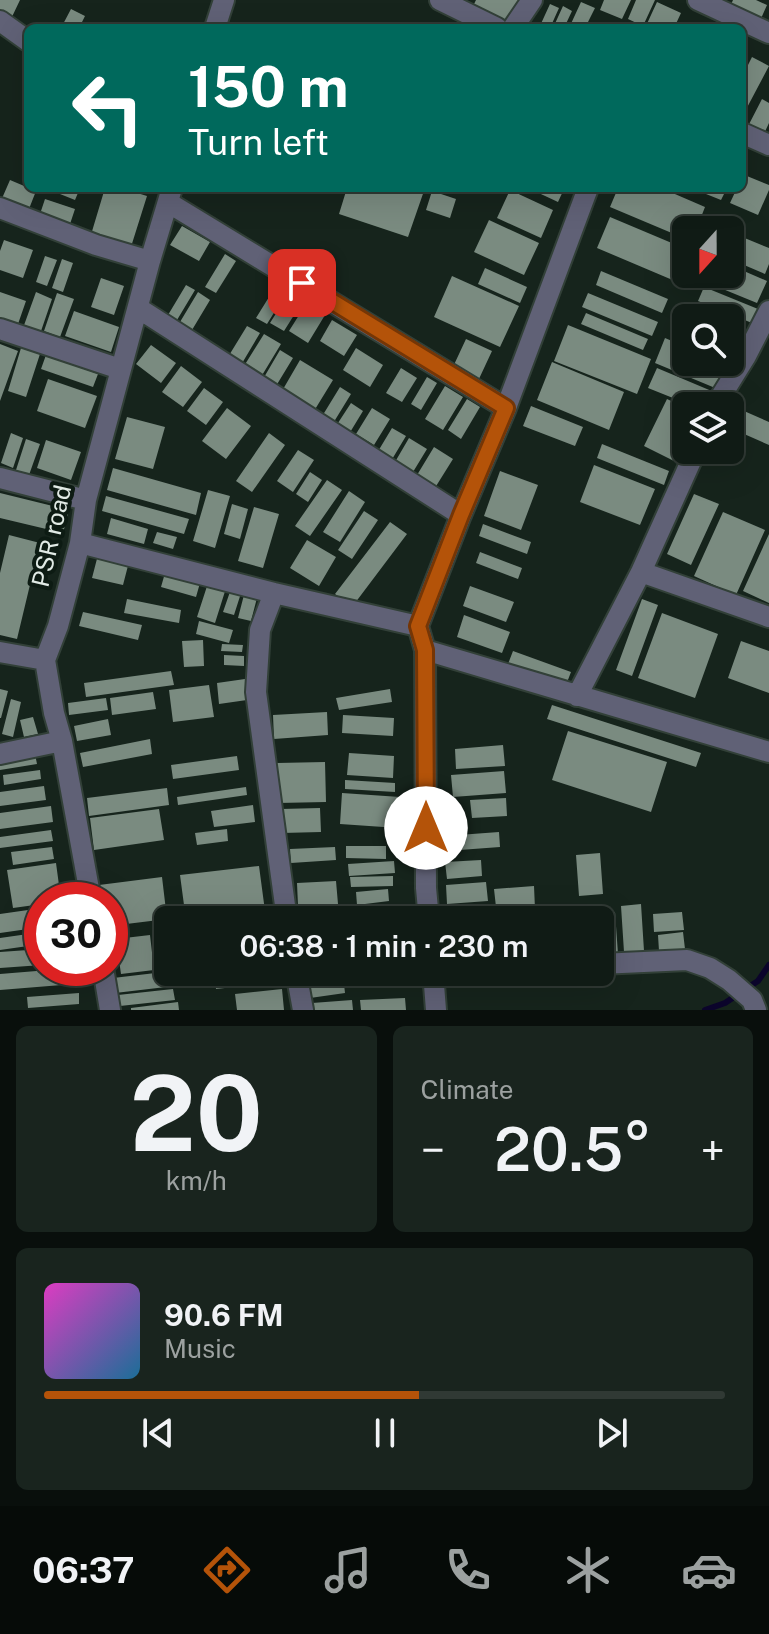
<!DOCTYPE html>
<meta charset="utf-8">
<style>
body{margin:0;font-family:"Public Sans",sans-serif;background:#19241e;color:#f1f3f6;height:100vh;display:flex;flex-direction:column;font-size:30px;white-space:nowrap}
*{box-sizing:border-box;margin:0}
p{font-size:26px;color:#9ca1a0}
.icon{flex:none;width:44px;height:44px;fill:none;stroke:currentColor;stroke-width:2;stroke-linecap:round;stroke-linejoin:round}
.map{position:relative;height:1010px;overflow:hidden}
.panel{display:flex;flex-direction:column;gap:16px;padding:16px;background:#090f0c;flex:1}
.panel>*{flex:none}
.top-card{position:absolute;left:24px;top:24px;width:722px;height:168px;border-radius:12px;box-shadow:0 8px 32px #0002,0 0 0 2px #303934;background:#00695c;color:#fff;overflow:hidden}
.needle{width:52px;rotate:201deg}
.buttons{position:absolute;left:672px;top:216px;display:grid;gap:16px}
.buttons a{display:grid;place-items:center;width:72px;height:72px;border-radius:12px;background:#101b15;box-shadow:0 8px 32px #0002,0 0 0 2px #303934;font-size:40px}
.speed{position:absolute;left:24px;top:882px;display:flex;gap:16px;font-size:40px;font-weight:700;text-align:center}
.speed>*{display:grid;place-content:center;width:104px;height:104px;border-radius:50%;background:#101b15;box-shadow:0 8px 32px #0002,0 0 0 2px #303934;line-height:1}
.speed .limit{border:12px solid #d22;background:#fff;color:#111}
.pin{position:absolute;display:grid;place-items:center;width:68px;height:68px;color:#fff;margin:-34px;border-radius:16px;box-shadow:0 4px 12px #0006}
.me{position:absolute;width:88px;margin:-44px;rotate:0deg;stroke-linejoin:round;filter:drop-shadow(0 0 6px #0008)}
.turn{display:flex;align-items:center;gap:28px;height:168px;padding:0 32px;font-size:36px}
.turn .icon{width:104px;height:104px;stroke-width:2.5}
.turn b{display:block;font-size:56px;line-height:68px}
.big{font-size:60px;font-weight:600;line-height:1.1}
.panel .widget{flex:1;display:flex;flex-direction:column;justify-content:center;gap:12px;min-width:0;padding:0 28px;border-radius:12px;background:#19241e}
.panel .dial{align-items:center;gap:0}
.dial b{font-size:104px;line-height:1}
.song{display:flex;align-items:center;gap:24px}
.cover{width:96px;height:96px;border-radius:12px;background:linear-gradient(135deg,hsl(310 70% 55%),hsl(200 70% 35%))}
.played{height:8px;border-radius:4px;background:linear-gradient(90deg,#b45309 55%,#303934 55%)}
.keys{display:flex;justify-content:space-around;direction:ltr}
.heat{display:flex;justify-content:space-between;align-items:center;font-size:44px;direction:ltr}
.panel .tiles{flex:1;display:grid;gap:16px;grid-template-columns:1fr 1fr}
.widget:last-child{grid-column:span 2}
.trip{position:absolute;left:154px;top:906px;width:460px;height:80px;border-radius:12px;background:#101b15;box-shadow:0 8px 32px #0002,0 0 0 2px #303934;font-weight:600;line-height:80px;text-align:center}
.dock{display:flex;height:128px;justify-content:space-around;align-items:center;background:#060b08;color:#9ca1a0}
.dock .icon{width:56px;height:56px}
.dock .active{color:#b45309}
.dock b{font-size:36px;color:#f1f3f6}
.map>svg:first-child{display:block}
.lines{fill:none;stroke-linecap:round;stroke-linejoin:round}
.stream{stroke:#0b042b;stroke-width:6}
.building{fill:#7a8b80}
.minor-casing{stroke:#324038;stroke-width:24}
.minor{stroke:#606176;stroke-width:20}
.route-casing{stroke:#753606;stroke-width:20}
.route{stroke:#b45309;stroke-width:14}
.labels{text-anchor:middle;stroke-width:8;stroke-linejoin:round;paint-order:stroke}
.street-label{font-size:24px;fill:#e1eae5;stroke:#0d1b13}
</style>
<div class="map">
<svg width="769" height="1010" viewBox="0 0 769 1010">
<rect width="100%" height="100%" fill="#16241c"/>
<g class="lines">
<path class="stream" d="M 747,988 L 758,981 L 769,965
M 705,1010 L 725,1003 L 737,995"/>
</g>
<path class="building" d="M 0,0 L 20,0 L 10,21 L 0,17 Z
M 476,0 L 524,0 L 500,28 L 469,14 Z
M 604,0 L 631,0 L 622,19 L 600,10 Z
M 636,0 L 655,0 L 643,26 L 628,19 Z
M 733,0 L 756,0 L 767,5 L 759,23 L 729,9 Z
M 581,2 L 595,8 L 585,28 L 569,28 Z
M 657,2 L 681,13 L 674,28 L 645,28 Z
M 550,4 L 559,8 L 550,28 L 539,28 Z
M 563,6 L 572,11 L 564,28 L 553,28 Z
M 71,9 L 85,16 L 79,28 L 61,28 Z
M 752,57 L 769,66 L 742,117 L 742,77 Z
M 762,99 L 769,103 L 769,123 L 761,140 L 745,132 Z
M 742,174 L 769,185 L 769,190 L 758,215 L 730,203 L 737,188 L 742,188 Z
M 10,180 L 36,191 L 27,214 L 0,203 Z
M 45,188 L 80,188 L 75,200 Z
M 105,188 L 121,188 L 147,196 L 130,250 L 90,238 Z
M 347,188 L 425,188 L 408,237 L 339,214 Z
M 528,188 L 561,188 L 564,189 L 558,202 Z
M 618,188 L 661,188 L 705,207 L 696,230 L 686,230 L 686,239 L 610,207 Z
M 703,188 L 727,188 L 721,200 L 701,192 Z
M 510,190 L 553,210 L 541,238 L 497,218 Z
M 432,191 L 456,199 L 450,218 L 426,210 Z
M 45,199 L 75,209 L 68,230 L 38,220 Z
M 610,217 L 686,249 L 686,275 L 682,284 L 597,248 Z
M 489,220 L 539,243 L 524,275 L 474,252 Z
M 182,226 L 210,242 L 199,261 L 170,245 Z
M 730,232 L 769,248 L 769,264 L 765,274 L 730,259 Z
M 4,240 L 33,250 L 23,278 L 0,270 L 0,251 Z
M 225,254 L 236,261 L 216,293 L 205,287 Z
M 45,256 L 57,260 L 47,286 L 36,282 Z
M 62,259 L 73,263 L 63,292 L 52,288 Z
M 730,265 L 767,281 L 757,303 L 713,285 L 718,274 L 730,274 Z
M 485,268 L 527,287 L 520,303 L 478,284 Z
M 601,271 L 668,299 L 662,313 L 596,285 Z
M 452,276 L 519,306 L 500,347 L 434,317 Z
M 101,278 L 124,286 L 114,315 L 91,307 Z
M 186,285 L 195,290 L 177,320 L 168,315 Z
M 704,287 L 758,309 L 752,323 L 698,301 Z
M 274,289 L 285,295 L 267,324 L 256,318 Z
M 0,292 L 26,301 L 18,324 L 0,317 Z
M 36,292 L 52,299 L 40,334 L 23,328 Z
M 198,292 L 210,300 L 192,330 L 180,322 Z
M 57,293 L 74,299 L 60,337 L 44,331 Z
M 588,293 L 658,322 L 652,336 L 582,307 Z
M 287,296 L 301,304 L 284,331 L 270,323 Z
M 306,304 L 325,315 L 308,343 L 289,331 Z
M 696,306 L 726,318 L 691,318 Z
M 74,311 L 119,327 L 111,352 L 65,336 Z
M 586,313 L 648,339 L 643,350 L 581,324 Z
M 332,320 L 357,335 L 344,356 L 320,341 Z
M 730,320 L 745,326 L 739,342 L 730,338 Z
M 677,321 L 686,325 L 686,344 L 670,337 Z
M 568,325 L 651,359 L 637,394 L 554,361 Z
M 247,326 L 260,333 L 241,365 L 228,357 Z
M 264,334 L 281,344 L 261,377 L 244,366 Z
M 665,338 L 686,347 L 686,362 L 723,362 L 730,365 L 720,390 L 655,363 Z
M 466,339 L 492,351 L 478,381 L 452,369 Z
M 0,344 L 18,351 L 0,401 Z
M 151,345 L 176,363 L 161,383 L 136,364 Z
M 21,348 L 40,354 L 26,397 L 8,391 Z
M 356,348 L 383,365 L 370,387 L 343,370 Z
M 280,350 L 293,358 L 276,386 L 263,379 Z
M 46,355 L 98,374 L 93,387 L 41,369 Z
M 300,360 L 333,380 L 314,411 L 282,391 Z
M 552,362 L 624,392 L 609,430 L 537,400 Z
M 181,366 L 202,382 L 183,407 L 162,392 Z
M 401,368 L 417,378 L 402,402 L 386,393 Z
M 657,368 L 714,392 L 708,406 L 693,406 L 648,388 Z
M 427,377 L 437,383 L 421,410 L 411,404 Z
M 48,379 L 97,396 L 85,428 L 37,411 Z
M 445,386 L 463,397 L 443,430 L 425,419 Z
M 340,387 L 351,394 L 332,425 L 321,418 Z
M 204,388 L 223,402 L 206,425 L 187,411 Z
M 467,399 L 480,407 L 461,439 L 448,430 Z
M 667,399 L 686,408 L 686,436 L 674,461 L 644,446 Z
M 351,403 L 363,411 L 349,434 L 336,426 Z
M 531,406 L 583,427 L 575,446 L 523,426 Z
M 227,408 L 251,426 L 226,459 L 202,441 Z
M 372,408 L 390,419 L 374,445 L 356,434 Z
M 744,411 L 769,422 L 769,445 L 735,430 Z
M 127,417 L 165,427 L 153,469 L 115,459 Z
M 392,428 L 406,436 L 391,461 L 377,453 Z
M 11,433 L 23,438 L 13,468 L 1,463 Z
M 269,433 L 285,445 L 252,492 L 236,481 Z
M 409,438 L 427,449 L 413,472 L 395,462 Z
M 26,439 L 40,444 L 29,475 L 16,470 Z
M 46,440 L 81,452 L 71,480 L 37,468 Z
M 602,444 L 669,471 L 664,485 L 597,458 Z
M 434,447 L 453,459 L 433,491 L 414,480 Z
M 298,450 L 314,460 L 293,492 L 277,481 Z
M 594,465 L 655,489 L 640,525 L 580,502 Z
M 113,468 L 201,493 L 196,515 L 107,490 Z
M 500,471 L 538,485 L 521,530 L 484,516 Z
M 310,472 L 322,480 L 308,502 L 296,494 Z
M 327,480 L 342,490 L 310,536 L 295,526 Z
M 208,490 L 230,496 L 215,548 L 193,541 Z
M 349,491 L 365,502 L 340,542 L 323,532 Z
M 0,493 L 69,510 L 63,533 L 0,518 Z
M 694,494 L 719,504 L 691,565 L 667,554 Z
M 106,496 L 189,519 L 184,534 L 102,511 Z
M 232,504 L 248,509 L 240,539 L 224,534 Z
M 254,507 L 279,514 L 263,568 L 238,561 Z
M 364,511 L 378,520 L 352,559 L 338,550 Z
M 723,512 L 765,530 L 736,595 L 694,576 Z
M 111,518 L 148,529 L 144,544 L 107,534 Z
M 390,522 L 407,534 L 352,607 L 335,594 Z
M 483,524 L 531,542 L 527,554 L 479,536 Z
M 157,532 L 177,537 L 173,549 L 153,543 Z
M 769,534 L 769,603 L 743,591 Z
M 9,535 L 40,543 L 17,639 L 0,635 L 0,573 Z
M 307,540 L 336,557 L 319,586 L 290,568 Z
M 99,551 L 130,558 L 123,585 L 92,578 Z
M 480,552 L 522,568 L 518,579 L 476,563 Z
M 167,566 L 202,576 L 196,597 L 161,587 Z
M 209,580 L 227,585 L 215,623 L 197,617 Z
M 232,586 L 242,590 L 234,615 L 223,612 Z
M 470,586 L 514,602 L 506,622 L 463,606 Z
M 245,591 L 258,594 L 251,621 L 238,618 Z
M 127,599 L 181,610 L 179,623 L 124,613 Z
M 642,599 L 658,605 L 632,676 L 616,670 Z
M 83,612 L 142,625 L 138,640 L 79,626 Z
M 662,613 L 718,634 L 695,698 L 638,678 Z
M 464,615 L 510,632 L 502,653 L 457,637 Z
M 199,621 L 233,630 L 229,643 L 196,634 Z
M 203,640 L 204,666 L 184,667 L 182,641 Z
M 741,641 L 769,651 L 769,693 L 728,678 Z
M 222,644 L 243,645 L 242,652 L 221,651 Z
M 513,651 L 571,672 L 566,685 L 508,664 Z
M 224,655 L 244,656 L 244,666 L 224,665 Z
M 171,671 L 174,685 L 86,697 L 84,683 Z
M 245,679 L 247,700 L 219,704 L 217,683 Z
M 209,685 L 214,717 L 173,722 L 169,690 Z
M 0,689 L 8,691 L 1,718 L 0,718 Z
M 390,689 L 392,702 L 339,710 L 336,698 Z
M 153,692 L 156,709 L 112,715 L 110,698 Z
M 106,698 L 108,710 L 69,715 L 68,703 Z
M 11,699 L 21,702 L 13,737 L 2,734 Z
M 552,705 L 701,753 L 696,767 L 547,719 Z
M 327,712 L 328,735 L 274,739 L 273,715 Z
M 343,715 L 394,718 L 393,736 L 342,733 Z
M 33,717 L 38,734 L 24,737 L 20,720 Z
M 108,719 L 111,735 L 77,741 L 74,726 Z
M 568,731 L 667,762 L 651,812 L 552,780 Z
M 150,739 L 152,754 L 83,767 L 80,753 Z
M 503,745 L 505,766 L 456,769 L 455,749 Z
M 349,753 L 394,756 L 393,778 L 347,775 Z
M 35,754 L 37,764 L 0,770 L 0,759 Z
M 237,756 L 239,770 L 173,779 L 171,765 Z
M 325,762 L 326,802 L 278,803 L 277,763 Z
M 40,770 L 41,779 L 4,785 L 3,775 Z
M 504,771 L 506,793 L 453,797 L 451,775 Z
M 345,780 L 395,783 L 395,792 L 345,789 Z
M 44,786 L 46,800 L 0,806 L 0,792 Z
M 246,787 L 247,795 L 178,805 L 177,797 Z
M 167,788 L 169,805 L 89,816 L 87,798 Z
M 342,793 L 400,797 L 398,828 L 340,824 Z
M 506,798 L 507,816 L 472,818 L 470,800 Z
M 253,805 L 255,822 L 214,827 L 211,811 Z
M 51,806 L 53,822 L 0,829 L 0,813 Z
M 320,808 L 321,832 L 282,833 L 281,809 Z
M 159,809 L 164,840 L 94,850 L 90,818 Z
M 227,829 L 228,841 L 197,845 L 195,833 Z
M 51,830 L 53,841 L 0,848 L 0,837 Z
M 499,832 L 500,847 L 446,851 L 445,836 Z
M 346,846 L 386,846 L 386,859 L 346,858 Z
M 52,847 L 54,859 L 13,865 L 11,852 Z
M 335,847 L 336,860 L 291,863 L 290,849 Z
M 600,853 L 603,894 L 579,896 L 576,855 Z
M 481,860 L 482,876 L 447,879 L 445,862 Z
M 394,861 L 395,873 L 349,876 L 348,864 Z
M 56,863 L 61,900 L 42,900 L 42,904 L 13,908 L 7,870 Z
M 259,866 L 265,911 L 186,920 L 180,875 Z
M 393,876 L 393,886 L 351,887 L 350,877 Z
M 162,877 L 167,919 L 110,926 L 110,900 L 101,900 L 99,885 Z
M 336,881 L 338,904 L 298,906 L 297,883 Z
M 486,882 L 488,901 L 447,904 L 446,885 Z
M 534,886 L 535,909 L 516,910 L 516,905 L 506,906 L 507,920 L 451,920 L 450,911 L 496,907 L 494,889 Z
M 388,889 L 389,901 L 357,905 L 356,892 Z
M 641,904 L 644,951 L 624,952 L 621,906 Z
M 389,905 L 390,915 L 362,917 L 361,907 Z
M 42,908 L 42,927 L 0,933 L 0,914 Z
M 615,912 L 618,954 L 600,955 L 600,920 L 594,920 L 594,913 Z
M 682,912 L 684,930 L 654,932 L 653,914 Z
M 42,932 L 42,944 L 0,950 L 0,938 Z
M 168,932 L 168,949 L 158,951 L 156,934 Z
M 683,932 L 685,949 L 659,951 L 658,935 Z
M 150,935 L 154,970 L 121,974 L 116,939 Z
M 42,949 L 42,965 L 0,968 L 0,952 Z
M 73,968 L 74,984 L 0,990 L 0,974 Z
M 164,972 L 166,987 L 115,993 L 113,978 Z
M 214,972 L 269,972 L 270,983 L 216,989 Z
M 343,975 L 345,993 L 310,998 L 307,979 Z
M 173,989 L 175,1000 L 120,1006 L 118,995 Z
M 282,989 L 284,1010 L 237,1010 L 235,994 Z
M 79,993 L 79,1004 L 28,1008 L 27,997 Z
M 405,998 L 406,1010 L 361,1010 L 360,1000 Z
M 352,1000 L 353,1010 L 312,1010 L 312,1003 Z
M 178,1002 L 179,1010 L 131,1010 L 131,1008 Z"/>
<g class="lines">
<g class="minor-casing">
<path id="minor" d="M 440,0 L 497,28
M 698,0 L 769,33
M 0,21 L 28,41
M 215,28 L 224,0
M 513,28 L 532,0
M 742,133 L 769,145
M 169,203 L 506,408
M 0,208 L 96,245 L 150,261
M 138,308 L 461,515
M 0,329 L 120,369
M 715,406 L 746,356 L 769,311
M 0,478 L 86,500
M 80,543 L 274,593 L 418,626
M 641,572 L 769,617
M 274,593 L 260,630 L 256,692 L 287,920
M 425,650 L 769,752
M 0,652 L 45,660
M 577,696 L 641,572 L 696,450
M 0,754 L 62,741
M 91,900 L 62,741 L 54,713 L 45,660 L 58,626 L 80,543 L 86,500 L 150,261 L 172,188
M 429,920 L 426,888 L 425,650 L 418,626 L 461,515 L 506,408 L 588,188
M 600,964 L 687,960 L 710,968 L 729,980 L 752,1000 L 756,1010
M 103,968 L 110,1010
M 296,972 L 303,1010
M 433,972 L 436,1010
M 433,976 L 487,972"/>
</g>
<use href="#minor" class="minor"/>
</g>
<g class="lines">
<g class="route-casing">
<path id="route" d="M 302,283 L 506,408 L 461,515 L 418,626 L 425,650 L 426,828"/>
</g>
<use href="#route" class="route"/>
</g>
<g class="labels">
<g class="street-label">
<text transform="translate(52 536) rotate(-77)" y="8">PSR road</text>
</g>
</g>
</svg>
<div class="buttons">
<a><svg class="needle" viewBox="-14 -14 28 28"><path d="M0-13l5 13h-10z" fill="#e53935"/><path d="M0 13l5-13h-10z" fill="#9ca1a0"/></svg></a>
<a><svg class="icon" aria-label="search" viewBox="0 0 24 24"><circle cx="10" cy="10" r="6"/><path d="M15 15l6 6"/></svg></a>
<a><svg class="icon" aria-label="layers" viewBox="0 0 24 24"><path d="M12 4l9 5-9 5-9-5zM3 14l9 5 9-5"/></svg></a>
</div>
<div class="speed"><div class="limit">30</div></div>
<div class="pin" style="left:302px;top:283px;background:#d93025"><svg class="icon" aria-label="arrive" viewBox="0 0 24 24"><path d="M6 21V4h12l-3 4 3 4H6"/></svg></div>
<svg class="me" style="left:426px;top:828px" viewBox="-20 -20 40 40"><circle r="19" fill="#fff"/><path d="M0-13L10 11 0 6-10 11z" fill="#b45309"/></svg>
<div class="trip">06:38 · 1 min · 230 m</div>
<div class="top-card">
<div class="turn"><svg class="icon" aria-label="left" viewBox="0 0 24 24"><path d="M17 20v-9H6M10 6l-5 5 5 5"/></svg><div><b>150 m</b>Turn left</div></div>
</div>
</div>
<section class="panel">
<div class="tiles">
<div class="widget dial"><b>20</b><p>km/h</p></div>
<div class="widget"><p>Climate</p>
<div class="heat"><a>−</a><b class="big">20.5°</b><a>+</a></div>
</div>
<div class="widget">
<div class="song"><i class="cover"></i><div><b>90.6 FM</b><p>Music</p></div></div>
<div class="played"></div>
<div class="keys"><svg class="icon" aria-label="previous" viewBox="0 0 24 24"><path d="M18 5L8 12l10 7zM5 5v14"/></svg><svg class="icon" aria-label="pause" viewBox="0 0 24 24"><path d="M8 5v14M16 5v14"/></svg><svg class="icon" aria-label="next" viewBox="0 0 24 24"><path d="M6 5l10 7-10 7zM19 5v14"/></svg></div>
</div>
</div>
</section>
<nav class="dock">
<b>06:37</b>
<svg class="icon active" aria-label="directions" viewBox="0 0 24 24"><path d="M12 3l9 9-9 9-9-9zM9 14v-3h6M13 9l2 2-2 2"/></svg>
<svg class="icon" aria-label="music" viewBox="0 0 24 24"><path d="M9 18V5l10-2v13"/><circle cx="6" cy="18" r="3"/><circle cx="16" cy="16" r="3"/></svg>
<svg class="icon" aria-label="phone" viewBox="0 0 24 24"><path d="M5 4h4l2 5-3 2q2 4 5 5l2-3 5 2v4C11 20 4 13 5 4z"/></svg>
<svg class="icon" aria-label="climate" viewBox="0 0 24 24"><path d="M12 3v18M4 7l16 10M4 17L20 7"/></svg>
<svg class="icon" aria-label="car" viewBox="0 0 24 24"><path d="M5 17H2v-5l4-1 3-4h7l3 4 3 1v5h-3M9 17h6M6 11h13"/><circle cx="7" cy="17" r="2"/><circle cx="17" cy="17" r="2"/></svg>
</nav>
